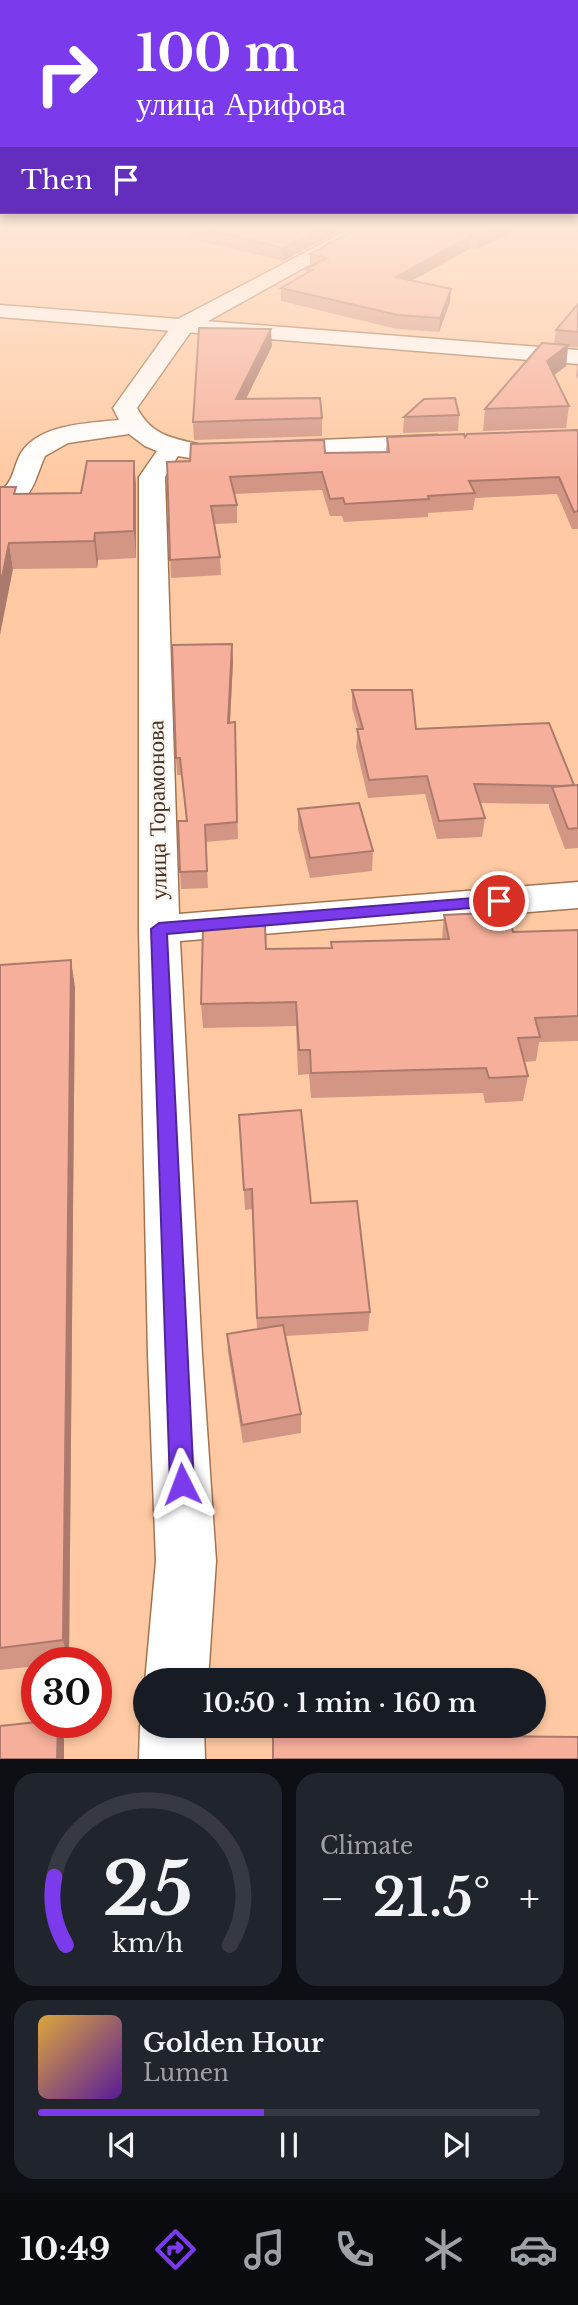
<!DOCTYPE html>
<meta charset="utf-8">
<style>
body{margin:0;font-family:"Libre Baskerville",serif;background:#20242c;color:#f1f3f6;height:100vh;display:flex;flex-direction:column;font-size:26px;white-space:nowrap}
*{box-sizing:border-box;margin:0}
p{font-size:23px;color:#9ea1a6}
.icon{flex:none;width:38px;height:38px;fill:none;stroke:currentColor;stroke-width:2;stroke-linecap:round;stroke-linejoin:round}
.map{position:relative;height:1759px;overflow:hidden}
.drawer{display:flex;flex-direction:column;gap:14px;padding:14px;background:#0d0f14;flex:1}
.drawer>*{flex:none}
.hud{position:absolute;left:0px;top:0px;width:579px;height:214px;box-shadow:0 4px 10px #0003;background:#7c3aed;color:#fff;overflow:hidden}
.speed{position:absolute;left:21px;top:1647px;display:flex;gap:14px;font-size:35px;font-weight:700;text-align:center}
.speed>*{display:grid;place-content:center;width:91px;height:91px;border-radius:50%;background:#171b24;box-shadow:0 4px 10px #0003;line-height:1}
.speed .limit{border:10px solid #d22;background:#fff;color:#111}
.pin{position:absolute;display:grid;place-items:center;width:60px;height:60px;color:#fff;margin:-30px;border:4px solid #fff;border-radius:50%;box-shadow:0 2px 7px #0007}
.me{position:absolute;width:77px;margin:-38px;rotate:357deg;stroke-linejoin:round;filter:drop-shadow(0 0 5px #0008)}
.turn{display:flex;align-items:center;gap:24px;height:147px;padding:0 21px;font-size:32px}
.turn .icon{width:91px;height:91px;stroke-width:2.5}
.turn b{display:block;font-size:49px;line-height:60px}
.then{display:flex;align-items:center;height:66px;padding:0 21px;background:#0003;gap:14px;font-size:26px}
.big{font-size:52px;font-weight:600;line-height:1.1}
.drawer .widget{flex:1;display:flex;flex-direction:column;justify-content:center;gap:10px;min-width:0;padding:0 24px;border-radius:21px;background:#20242c}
.drawer .dial{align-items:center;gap:0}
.dial svg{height:182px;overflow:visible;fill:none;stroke:#363941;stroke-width:7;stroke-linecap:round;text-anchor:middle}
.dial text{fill:#f1f3f6;stroke:none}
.song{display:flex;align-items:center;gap:21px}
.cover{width:84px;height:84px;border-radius:10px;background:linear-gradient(135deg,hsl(40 70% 55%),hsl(270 70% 35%))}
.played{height:7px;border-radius:4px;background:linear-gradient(90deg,#7c3aed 45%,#363941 45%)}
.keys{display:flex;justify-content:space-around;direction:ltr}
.heat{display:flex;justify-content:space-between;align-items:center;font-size:38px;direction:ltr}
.drawer .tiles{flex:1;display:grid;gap:14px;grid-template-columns:1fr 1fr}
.widget:last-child{grid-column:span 2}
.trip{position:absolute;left:133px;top:1668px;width:413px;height:70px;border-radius:35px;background:#171b24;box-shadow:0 4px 10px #0003;font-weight:600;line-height:70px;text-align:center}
.tab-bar{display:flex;height:112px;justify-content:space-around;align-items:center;background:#090b0e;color:#9ea1a6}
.tab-bar .icon{width:49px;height:49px}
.tab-bar .current{color:#7c3aed}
.tab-bar b{font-size:32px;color:#f1f3f6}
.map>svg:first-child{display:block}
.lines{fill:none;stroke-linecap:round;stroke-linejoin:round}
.minor-casing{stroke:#a3734f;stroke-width:3}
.tertiary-casing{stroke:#a3734f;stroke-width:3}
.minor{fill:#fff;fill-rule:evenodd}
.tertiary{fill:#fff;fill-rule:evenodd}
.wall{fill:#d39685}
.shaded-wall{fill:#ac7a6c}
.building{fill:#f5af9b;stroke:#ac7a6c;stroke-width:2}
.route{fill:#7c3aed;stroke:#51269a;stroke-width:2}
.labels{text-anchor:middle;stroke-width:5;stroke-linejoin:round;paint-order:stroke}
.street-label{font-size:23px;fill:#473223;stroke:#fbf6f2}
</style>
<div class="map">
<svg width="578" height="1759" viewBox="0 0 578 1759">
<rect width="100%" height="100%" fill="#ffcaa3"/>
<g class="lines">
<g class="minor-casing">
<path id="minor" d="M 348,230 L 372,230 L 192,330 L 137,408 C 153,438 175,438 205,446 L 209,451 L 205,456 L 196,459 L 178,456 L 165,477 L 179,914 L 578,882 L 578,908 L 180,941 L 202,1355 L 216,1561 L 208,1680 L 145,1682 L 156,1561 L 148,1355 L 139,929 L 139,477 L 157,451 L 145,446 L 129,434 L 68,443 L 45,456 C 32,485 36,499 0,508 L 0,491 C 14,482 13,467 21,453 C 39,424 89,423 119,420 L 113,408 L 176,320 Z
M 437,435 L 446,438 L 450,443 L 446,448 L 274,458 L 265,455 L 261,450 L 265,445 L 274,442 Z
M 145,1713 L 145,1726 L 204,1726 L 205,1759 L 139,1759 L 140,1726 Z"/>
</g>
<g class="tertiary-casing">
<path id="tertiary" d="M 0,305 L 578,350 L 578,364 L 0,317 Z"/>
</g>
<use href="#minor" class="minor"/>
<use href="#tertiary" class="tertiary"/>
</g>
<path class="wall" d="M 187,230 L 342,230 L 283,261 L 187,238 Z
M 519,230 L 477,249 L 471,248 L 413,280 L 450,302 L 439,332 L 397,329 L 281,301 L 281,288 L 306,274 L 306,269 L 310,267 L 310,254 Z
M 578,304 L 578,347 L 568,347 L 566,366 L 554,375 L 569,406 L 566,428 L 483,431 L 485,409 L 554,344 L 556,330 Z
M 272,346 L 246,399 L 322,418 L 322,436 L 194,440 L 193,422 Z
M 578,361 L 578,379 L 576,376 Z
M 459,415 L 458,431 L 403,433 L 404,417 Z
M 578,430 L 578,529 L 572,529 L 557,494 L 475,498 L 473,510 L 428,513 L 428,517 L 344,522 L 342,516 L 330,516 L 322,490 L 234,494 L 237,505 L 237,523 L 214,524 L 220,557 L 221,575 L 171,578 L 167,462 L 325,453 L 386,452 L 387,437 L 465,437 Z
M 134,461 L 136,486 L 136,558 L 98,560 L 97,568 L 13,569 L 0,487 L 17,494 L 81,493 Z
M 232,644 L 233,661 L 230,723 L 235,722 L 238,839 L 206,842 L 208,888 L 181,889 L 180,872 L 186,821 L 182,775 L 177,775 L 176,758 Z
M 352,690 L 416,729 L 574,785 L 578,785 L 578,848 L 565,849 L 549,807 L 549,804 L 480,803 L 485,818 L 482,837 L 437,839 L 425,794 L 368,798 L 356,747 L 358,729 L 352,708 Z
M 298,809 L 373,851 L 372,871 L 310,878 L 298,829 Z
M 444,915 L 513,932 L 578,930 L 578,1041 L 539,1042 L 536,1061 L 524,1062 L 528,1076 L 523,1101 L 485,1103 L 483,1093 L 311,1098 L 309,1074 L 298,1075 L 296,1026 L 203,1028 L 201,1004 L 266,949 L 331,948 L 331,942 L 442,939 Z
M 0,965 L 75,987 L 69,1662 L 37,1662 L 37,1666 L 0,1670 Z
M 239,1115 L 311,1203 L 370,1312 L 368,1331 L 286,1336 L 301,1414 L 301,1433 L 243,1443 L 228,1353 L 227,1334 L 257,1329 L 252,1209 L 245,1210 Z"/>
<path class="shaded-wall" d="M 317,230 L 342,230 L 283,261 L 283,248 Z
M 492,230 L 519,230 L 477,249 L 478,237 Z
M 472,235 L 471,248 L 395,290 L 396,277 Z
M 451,289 L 450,302 L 439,332 L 440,318 Z
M 271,329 L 272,346 L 237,417 L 236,399 Z
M 568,345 L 566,366 L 544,383 L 547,361 Z
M 134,461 L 136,486 L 136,558 L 134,531 Z
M 95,533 L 98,560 L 97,568 L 94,541 Z
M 9,543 L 13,569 L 0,635 L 0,587 Z
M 232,644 L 233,661 L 229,740 L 228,723 Z
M 71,960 L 75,987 L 69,1662 L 63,1640 Z
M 58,1722 L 59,1722 L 64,1739 L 64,1759 L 57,1759 Z"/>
<path class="building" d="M 209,230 L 317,230 L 283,248 Z
M 354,230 L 492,230 L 478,237 L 472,235 L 396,277 L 451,289 L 440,318 L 398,315 L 281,288 L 312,270 L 306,269 L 327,258 L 310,254 Z
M 578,304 L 578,332 L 556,330 Z
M 199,328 L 271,329 L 236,399 L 320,398 L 322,418 L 193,422 Z
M 542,343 L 568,345 L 547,361 L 569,406 L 485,409 Z
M 455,398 L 459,415 L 404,417 L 424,399 Z
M 578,430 L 578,511 L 574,512 L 559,477 L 469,481 L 475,493 L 428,496 L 429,499 L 345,504 L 343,498 L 330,499 L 322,472 L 230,477 L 237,505 L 211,506 L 220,557 L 170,560 L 167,462 L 190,461 L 191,444 L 324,440 L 325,453 L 389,452 L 387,437 L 464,434 L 465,437 L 467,434 Z
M 87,461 L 134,461 L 134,531 L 95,533 L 94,541 L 9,543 L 0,587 L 0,487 L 16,487 L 14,494 L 81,493 Z
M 232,644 L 228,723 L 235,722 L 237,822 L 205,825 L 207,871 L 180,872 L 178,821 L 187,821 L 180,758 L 176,758 L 172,645 Z
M 352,690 L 412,690 L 416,729 L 549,723 L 574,785 L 561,786 L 474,784 L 485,818 L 439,821 L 427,776 L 369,780 L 357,729 L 363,729 Z
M 578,785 L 578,828 L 568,829 L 552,787 Z
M 359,803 L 373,851 L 310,858 L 298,809 Z
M 508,912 L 513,932 L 578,930 L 578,1016 L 535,1018 L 540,1037 L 518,1038 L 528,1076 L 489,1078 L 486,1068 L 311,1073 L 310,1050 L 299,1050 L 296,1002 L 201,1004 L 203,928 L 265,926 L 266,949 L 332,948 L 331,942 L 449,939 L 444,915 Z
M 71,960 L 63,1640 L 0,1648 L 0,965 Z
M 301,1110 L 311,1203 L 357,1201 L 370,1312 L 257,1318 L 252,1189 L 244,1190 L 239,1115 Z
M 283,1325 L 301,1414 L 242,1425 L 227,1334 Z
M 37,1722 L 58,1722 L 57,1759 L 0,1759 L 0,1726 Z
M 273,1726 L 417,1726 L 417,1735 L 578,1737 L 578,1759 L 273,1759 Z"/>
<linearGradient id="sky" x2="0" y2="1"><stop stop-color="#93abe8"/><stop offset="0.48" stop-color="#ffe7d6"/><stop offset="1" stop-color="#ffe7d6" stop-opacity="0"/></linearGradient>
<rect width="578" height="477" fill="url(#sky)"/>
<path class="route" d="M 499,896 L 505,897 L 508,901 L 505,905 L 167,934 L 194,1484 L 190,1492 L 182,1496 L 173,1492 L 170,1484 L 151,929 L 159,923 Z"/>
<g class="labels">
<g class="street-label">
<text transform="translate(157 810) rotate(-91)" y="8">улица Торамонова</text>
</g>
</g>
</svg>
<div class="speed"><div class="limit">30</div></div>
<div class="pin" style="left:499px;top:901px;background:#d93025"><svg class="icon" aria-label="arrive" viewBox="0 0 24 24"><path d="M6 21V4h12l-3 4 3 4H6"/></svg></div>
<svg class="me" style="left:182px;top:1484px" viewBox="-20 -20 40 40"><path d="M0-17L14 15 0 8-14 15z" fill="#7c3aed" stroke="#fff" stroke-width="4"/></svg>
<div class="trip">10:50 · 1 min · 160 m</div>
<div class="hud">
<div class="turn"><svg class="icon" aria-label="right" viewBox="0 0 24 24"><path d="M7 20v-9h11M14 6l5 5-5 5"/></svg><div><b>100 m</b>улица Арифова</div></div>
<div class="then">Then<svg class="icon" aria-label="arrive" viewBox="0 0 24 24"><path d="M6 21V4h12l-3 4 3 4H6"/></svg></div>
</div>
</div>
<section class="drawer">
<div class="tiles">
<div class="widget dial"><svg viewBox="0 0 100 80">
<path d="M14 69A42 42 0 1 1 86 69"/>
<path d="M14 69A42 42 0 0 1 9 39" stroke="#7c3aed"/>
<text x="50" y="56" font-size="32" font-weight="700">25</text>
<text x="50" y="72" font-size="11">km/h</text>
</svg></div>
<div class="widget"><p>Climate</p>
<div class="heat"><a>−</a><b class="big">21.5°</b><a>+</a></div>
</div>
<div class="widget">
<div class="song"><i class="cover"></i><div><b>Golden Hour</b><p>Lumen</p></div></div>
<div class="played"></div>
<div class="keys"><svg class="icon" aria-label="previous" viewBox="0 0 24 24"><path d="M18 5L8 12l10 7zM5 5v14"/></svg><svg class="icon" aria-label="pause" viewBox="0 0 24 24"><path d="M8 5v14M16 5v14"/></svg><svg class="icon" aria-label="next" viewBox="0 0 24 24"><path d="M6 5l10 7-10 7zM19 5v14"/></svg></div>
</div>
</div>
</section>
<nav class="tab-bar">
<b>10:49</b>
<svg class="icon current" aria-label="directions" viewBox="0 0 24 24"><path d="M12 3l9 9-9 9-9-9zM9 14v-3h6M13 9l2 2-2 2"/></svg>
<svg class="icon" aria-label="music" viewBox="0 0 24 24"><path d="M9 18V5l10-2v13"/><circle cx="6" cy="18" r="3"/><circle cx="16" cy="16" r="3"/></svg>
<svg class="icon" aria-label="phone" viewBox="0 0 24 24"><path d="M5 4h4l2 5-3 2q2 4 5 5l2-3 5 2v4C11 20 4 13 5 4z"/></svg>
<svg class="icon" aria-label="climate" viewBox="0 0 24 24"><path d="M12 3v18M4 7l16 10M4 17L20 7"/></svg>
<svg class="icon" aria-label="car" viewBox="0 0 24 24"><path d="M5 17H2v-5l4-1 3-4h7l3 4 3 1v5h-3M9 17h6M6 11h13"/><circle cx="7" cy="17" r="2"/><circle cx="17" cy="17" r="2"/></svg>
</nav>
